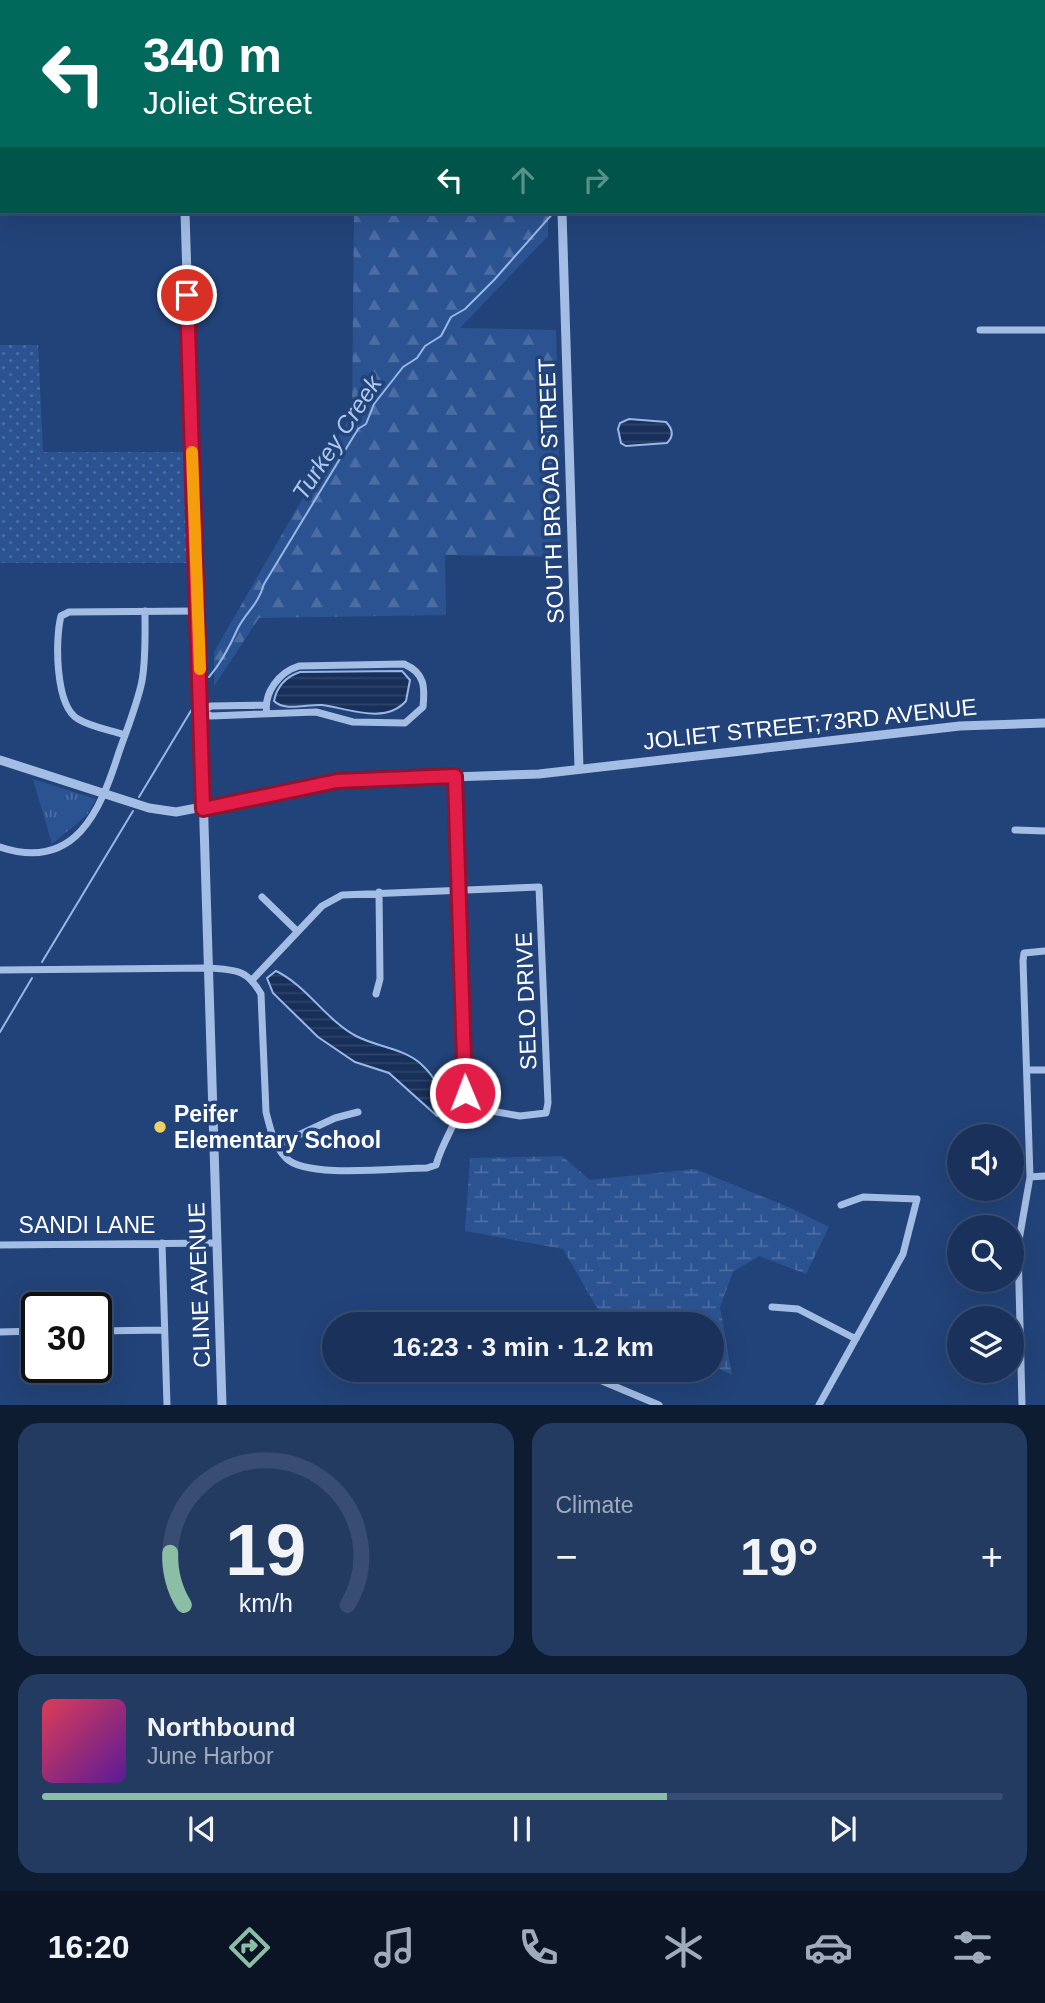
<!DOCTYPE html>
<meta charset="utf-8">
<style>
body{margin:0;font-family:Arial,sans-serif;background:#233a61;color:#f1f3f6;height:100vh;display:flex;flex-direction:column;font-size:26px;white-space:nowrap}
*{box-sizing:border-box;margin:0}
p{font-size:23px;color:#9faabb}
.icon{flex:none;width:38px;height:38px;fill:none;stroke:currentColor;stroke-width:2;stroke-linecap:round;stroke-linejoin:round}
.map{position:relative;height:1405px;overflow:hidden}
.drawer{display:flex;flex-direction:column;gap:18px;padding:18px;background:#0e1c32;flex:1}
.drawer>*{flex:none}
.guide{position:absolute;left:0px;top:0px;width:1046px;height:214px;box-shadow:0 7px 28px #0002,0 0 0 2px #384d71;background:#00695c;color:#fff;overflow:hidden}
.fabs{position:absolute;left:947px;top:1124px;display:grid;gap:14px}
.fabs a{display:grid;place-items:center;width:77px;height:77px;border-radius:50%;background:#1a325b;box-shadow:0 7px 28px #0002,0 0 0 2px #384d71;font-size:35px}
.speed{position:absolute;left:21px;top:1292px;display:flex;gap:14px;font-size:35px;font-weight:700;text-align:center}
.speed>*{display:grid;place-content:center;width:91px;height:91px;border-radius:50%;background:#1a325b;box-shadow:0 7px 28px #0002,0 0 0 2px #384d71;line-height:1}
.speed .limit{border:4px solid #111;border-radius:10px;background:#fff;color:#111}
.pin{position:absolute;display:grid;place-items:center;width:60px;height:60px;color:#fff;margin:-30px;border:4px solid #fff;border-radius:50%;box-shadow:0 2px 7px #0007}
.me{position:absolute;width:77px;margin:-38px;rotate:359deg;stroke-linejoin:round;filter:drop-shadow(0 0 5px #0008)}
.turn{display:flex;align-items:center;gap:24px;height:147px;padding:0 28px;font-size:32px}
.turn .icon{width:91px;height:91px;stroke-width:2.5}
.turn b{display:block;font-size:49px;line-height:60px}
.lanes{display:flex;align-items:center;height:66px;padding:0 28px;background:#0003;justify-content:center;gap:35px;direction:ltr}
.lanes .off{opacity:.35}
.big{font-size:52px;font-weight:600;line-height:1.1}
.drawer .card{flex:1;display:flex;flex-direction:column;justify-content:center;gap:10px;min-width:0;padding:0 24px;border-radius:21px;background:#233a61}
.drawer .dial{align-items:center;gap:0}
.dial svg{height:182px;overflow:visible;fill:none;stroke:#384d71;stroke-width:7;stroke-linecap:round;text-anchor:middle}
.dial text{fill:#f1f3f6;stroke:none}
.song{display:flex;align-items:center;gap:21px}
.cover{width:84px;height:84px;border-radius:10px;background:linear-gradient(135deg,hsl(350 70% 55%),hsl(270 70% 35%))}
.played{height:7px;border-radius:4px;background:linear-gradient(90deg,#8abfa5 65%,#384d71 65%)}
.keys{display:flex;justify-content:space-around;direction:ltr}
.heat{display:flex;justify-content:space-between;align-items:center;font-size:38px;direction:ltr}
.drawer .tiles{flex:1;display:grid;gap:18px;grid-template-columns:1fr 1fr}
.card:last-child{grid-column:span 2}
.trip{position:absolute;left:322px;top:1312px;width:402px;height:70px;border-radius:35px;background:#1a325b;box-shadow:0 7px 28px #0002,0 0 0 2px #384d71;font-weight:600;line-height:70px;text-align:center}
.menu{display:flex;height:112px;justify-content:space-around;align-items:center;background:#0a1424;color:#9faabb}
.menu .icon{width:49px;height:49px}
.menu .on{color:#8abfa5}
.menu b{font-size:32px;color:#f1f3f6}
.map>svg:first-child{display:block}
.grass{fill:url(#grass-dots)}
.forest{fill:url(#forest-firs)}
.wetland{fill:url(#wetland-marsh)}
.park{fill:url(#park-tufts)}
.water{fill:url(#water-rules);stroke:#98b7e6;stroke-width:2}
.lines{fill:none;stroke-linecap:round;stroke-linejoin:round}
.stream{stroke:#98b7e6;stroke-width:2}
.minor{stroke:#a4bde4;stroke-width:7}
.tertiary{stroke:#a4bde4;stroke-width:9}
.route-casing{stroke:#92132f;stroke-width:18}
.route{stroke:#e11d48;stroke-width:12}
.slow{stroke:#f59e0b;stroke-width:12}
.poi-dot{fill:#f0d166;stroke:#224379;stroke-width:2.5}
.labels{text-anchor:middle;stroke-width:7;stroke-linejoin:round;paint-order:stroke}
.street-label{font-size:23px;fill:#fff;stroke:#224379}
.poi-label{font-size:23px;font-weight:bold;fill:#fff;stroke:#224379;text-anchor:start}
.water-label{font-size:24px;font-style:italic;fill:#afc7ec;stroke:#224379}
</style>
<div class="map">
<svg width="1045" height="1405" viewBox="0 0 1045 1405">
<defs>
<pattern id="grass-dots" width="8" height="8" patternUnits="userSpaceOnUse" patternTransform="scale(1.75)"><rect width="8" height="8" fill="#2c5391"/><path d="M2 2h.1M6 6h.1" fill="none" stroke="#4c6da2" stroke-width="1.8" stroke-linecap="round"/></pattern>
<pattern id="forest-firs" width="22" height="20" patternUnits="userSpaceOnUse" patternTransform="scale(1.75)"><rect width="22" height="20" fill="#2c5391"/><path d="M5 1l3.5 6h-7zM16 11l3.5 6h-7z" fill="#4c6da2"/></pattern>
<pattern id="wetland-marsh" width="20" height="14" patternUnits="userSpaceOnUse" patternTransform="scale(1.75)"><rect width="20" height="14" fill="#2c5391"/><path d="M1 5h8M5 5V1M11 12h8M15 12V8" fill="none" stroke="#4c6da2"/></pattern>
<pattern id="park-tufts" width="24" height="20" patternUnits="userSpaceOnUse" patternTransform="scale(1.75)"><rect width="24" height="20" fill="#2c5391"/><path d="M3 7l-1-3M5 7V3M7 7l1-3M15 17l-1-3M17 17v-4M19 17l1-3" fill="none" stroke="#4c6da2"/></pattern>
<pattern id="water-rules" width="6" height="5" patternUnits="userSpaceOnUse" patternTransform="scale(1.75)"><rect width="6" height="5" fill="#172f59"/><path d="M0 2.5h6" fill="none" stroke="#2e446a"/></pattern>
</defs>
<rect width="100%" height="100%" fill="#224379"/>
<path class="grass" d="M 0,345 L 38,345 L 43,452 L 188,452 L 189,563 L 0,563 Z"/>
<path class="forest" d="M 356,0 L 542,0 L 542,2 L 356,2 Z
M 354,212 L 548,212 L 548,236 L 460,328 L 556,330 L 561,557 L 445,555 L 446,615 L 259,618 L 214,686 L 214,652 L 352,413 Z"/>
<path class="wetland" d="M 562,1156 L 590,1180 L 695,1169 L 793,1209 L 829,1227 L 806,1274 L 759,1256 L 733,1272 L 720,1307 L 732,1375 L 712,1365 L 712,1325 L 631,1325 L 597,1308 L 563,1249 L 465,1231 L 470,1158 Z"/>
<path class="park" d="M 33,779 L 96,799 L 87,815 L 52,844 Z"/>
<path class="water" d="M 629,419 L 666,422 C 673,429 674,436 667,443 L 626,446 L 621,443 L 618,429 L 620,423 Z
M 402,671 L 410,680 L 406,701 C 385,725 347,708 322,705 C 307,704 285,712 274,701 C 277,686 285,677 300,672 Z
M 276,971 C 307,986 326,1020 356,1036 C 377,1047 403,1048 421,1064 C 436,1078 443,1092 444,1111 L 437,1116 L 389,1073 L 355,1062 L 318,1037 L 273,993 L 267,978 Z"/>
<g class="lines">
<path class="stream" d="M 209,677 C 222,662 230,646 238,628 C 247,611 258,605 264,584 L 358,429 L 366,424 L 374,404 L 403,367 L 417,358 L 425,346 L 441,336 L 451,317 L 465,309 L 494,280 L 554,212
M 139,797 L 192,709
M 42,962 L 133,811
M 0,1032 L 32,978"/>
<path class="minor" d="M 980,330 L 1045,330
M 201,711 L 211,716 L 316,712 L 353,722 L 405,723 L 423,707 C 425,687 425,673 404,664 L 299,666 C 279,672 263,693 267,714
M 201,711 L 211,706 L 265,705
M 125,735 C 110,730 91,727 78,719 C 55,706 55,639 61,616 L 69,612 L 198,611
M 1015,830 L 1045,831
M 0,847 C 75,872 100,812 119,752 C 127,729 137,705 142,681 C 146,658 145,634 145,611
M 262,897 L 297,931
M 0,970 L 209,968 C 236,970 247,969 261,994 L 266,1112 C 270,1128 274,1146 286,1158 C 306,1179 396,1168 427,1168 L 436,1165 C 443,1139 460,1119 465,1093 L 455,777
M 253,979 L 322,906 L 342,895 L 539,887 L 548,1103 L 546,1113 L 520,1116 L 462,1106
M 376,994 L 380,979 L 379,892
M 1027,1070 L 1045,1070
M 277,1145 L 335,1118 L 358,1112
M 1030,1177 L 1045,1176
M 162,1243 L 167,1405
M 0,1245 L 217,1243
M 772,1307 L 798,1309 L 856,1339
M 96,1331 L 164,1330
M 0,1332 L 37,1331
M 602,1381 L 659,1405
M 819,1405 L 903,1254 L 917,1199 L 863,1197 L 841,1205
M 1022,1405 L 1018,1246 L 1030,1177 L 1023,961 L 1024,953 L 1045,951"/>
<path class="tertiary" d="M 178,0 L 178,2
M 555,0 L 555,2
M 185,212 L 222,1405
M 562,212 L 579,769
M 0,760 L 149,808 L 176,812 L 337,781 L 539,774 L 960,726 L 1045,723"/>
</g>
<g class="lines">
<g class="route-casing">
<path id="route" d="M 187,295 L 203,809 L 337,781 L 455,776 L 465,1093"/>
</g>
<use href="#route" class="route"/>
<path class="slow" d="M 192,452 L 200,669"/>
</g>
<circle class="poi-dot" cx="160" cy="1127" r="7"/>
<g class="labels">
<g class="street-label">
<text transform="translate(551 491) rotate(-92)" y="8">SOUTH BROAD STREET</text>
<text transform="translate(810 724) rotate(-6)" y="8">JOLIET STREET;73RD AVENUE</text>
<text transform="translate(526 1001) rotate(-92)" y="8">SELO DRIVE</text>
<text x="87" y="1233">SANDI LANE</text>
<text transform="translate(199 1285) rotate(-92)" y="8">CLINE AVENUE</text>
</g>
<g class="poi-label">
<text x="174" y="1122">Peifer<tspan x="174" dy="26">Elementary School</tspan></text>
</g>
<g class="water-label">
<text transform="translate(337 438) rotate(-57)" y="8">Turkey Creek</text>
</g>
</g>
</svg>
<div class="fabs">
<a><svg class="icon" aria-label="sound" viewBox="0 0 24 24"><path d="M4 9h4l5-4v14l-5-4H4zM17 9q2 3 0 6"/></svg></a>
<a><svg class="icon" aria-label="search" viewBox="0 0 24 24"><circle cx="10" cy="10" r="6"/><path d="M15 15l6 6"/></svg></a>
<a><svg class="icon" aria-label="layers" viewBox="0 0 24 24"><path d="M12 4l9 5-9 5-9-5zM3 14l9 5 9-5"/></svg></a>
</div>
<div class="speed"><div class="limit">30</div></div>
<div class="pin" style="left:187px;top:295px;background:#d93025"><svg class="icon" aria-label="arrive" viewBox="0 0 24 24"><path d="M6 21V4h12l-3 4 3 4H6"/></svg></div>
<svg class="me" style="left:465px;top:1093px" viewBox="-20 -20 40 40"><circle r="17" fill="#e11d48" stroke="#fff" stroke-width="3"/><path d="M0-11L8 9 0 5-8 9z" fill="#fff"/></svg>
<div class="trip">16:23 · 3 min · 1.2 km</div>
<div class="guide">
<div class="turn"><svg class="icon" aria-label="left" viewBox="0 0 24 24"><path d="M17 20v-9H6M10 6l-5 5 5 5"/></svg><div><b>340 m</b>Joliet Street</div></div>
<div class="lanes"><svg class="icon" aria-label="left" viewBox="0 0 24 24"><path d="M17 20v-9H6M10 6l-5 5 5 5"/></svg><svg class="icon off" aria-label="ahead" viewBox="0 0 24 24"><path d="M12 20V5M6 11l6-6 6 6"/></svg><svg class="icon off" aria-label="right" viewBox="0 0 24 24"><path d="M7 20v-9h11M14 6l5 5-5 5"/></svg></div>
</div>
</div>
<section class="drawer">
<div class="tiles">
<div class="card dial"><svg viewBox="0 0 100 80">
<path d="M14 69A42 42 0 1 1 86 69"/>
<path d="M14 69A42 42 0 0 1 8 46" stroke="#8abfa5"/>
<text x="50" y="56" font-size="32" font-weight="700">19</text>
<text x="50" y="72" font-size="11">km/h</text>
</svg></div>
<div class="card"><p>Climate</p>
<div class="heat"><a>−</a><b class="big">19°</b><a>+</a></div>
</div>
<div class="card">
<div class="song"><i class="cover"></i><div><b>Northbound</b><p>June Harbor</p></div></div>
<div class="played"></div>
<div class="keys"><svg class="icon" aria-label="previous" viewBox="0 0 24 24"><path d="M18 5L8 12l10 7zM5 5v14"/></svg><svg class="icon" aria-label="pause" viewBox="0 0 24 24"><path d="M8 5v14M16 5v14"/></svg><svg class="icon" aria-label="next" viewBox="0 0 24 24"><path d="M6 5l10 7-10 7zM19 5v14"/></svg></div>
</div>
</div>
</section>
<nav class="menu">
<b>16:20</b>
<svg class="icon on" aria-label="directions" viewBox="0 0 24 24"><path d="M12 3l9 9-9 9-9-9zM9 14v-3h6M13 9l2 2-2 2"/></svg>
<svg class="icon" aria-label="music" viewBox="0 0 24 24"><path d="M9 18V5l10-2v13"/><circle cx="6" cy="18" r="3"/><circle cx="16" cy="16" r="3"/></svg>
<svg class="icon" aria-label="phone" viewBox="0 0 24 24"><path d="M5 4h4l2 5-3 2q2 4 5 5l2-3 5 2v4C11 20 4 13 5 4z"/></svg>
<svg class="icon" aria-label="climate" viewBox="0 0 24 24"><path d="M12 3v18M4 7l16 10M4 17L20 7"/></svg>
<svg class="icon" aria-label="car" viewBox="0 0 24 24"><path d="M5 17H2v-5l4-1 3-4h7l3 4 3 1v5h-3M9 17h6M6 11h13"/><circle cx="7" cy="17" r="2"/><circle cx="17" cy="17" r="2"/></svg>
<svg class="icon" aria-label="filters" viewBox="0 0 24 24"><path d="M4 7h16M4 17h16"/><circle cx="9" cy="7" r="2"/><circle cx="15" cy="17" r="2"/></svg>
</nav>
